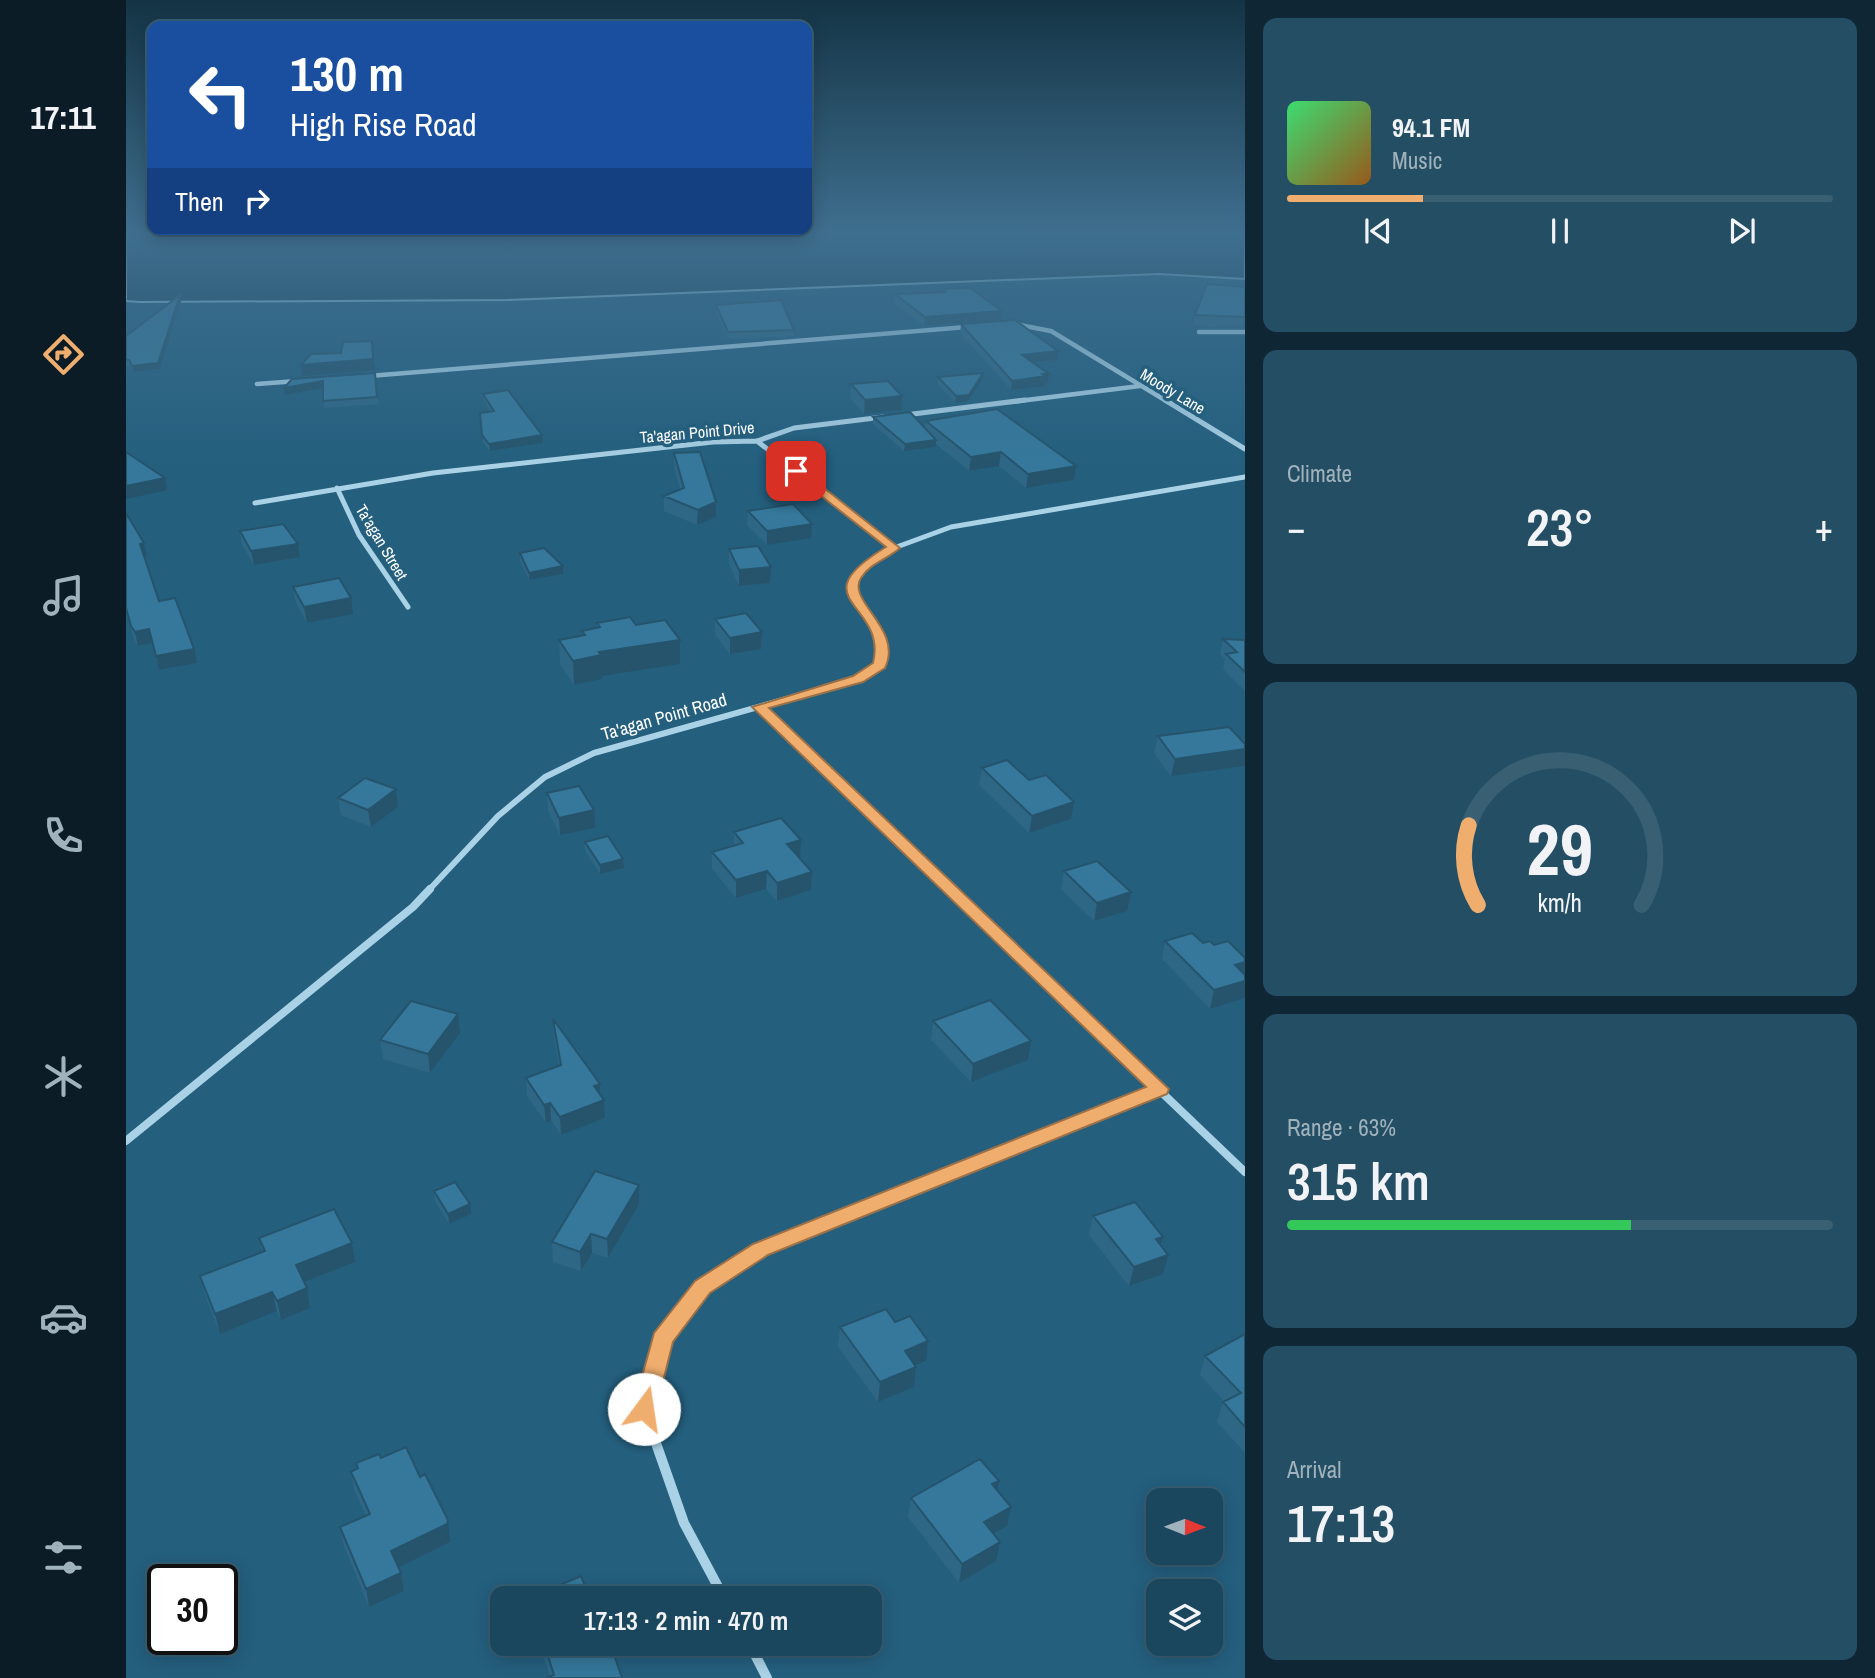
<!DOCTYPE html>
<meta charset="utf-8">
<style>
body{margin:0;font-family:"Archivo Narrow",sans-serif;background:#244e64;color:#f1f3f6;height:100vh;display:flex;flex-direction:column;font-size:26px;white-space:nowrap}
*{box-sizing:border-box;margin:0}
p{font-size:23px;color:#a0b2bc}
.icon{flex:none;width:38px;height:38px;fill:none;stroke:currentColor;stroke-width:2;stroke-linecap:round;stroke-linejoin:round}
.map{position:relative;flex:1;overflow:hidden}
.side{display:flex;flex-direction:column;gap:18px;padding:18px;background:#0f2734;width:630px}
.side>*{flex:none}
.guide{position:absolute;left:21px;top:21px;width:665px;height:214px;border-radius:14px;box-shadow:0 4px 18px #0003,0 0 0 2px #395f73;background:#1a4fa0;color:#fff;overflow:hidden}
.needle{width:46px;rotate:91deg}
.buttons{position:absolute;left:1020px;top:1488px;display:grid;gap:14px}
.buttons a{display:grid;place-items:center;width:77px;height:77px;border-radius:14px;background:#1b475e;box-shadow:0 4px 18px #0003,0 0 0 2px #395f73;font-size:35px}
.speed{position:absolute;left:21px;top:1564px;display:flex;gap:14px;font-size:35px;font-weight:700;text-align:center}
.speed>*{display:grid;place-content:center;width:91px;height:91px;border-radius:50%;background:#1b475e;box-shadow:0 4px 18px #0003,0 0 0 2px #395f73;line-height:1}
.speed .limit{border:4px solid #111;border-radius:10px;background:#fff;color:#111}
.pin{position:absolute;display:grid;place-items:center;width:60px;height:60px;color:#fff;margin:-30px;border-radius:14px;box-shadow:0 4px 10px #0006}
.me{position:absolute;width:77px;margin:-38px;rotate:14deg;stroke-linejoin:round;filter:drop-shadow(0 0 5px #0008)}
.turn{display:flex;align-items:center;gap:24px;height:147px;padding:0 28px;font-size:32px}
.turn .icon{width:91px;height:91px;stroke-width:2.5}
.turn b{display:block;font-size:49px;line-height:60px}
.then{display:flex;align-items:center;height:66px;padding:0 28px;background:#0003;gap:14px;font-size:26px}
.big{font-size:52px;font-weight:600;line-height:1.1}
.side .widget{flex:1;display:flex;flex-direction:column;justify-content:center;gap:10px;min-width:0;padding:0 24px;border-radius:14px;background:#244e64}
.side .dial{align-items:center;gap:0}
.dial svg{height:182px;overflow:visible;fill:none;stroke:#395f73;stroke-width:7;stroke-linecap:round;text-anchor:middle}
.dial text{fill:#f1f3f6;stroke:none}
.song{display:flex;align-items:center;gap:21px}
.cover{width:84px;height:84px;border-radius:10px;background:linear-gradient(135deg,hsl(140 70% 55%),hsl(30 70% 35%))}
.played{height:7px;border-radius:4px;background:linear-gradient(90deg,#f0ae6e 25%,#395f73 25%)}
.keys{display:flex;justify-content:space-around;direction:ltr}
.heat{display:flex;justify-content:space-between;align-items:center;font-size:38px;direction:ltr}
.charge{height:10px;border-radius:5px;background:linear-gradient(90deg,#34c759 63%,#395f73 0)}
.trip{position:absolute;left:364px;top:1586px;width:392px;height:70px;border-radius:14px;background:#1b475e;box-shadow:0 4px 18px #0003,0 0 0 2px #395f73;font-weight:600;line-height:70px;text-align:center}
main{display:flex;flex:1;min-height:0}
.tab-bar{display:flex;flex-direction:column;width:126px;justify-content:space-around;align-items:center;background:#0b1c26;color:#a0b2bc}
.tab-bar .icon{width:49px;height:49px}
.tab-bar .active{color:#f0ae6e}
.tab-bar b{font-size:32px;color:#f1f3f6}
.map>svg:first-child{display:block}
.water{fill:#19455e;stroke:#9ecfe7;stroke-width:2}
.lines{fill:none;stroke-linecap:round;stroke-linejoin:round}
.street-far4{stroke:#aad2e6;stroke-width:4.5}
.street-far3{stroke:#aad2e6;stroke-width:5}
.street-far2{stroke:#aad2e6;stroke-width:6}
.street-far1{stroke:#aad2e6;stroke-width:8}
.street{stroke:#aad2e6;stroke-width:10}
.wall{fill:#2e6785}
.shaded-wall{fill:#25546c}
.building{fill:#35789b;stroke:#25546c;stroke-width:2}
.route{fill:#f0ae6e;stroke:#9c7148;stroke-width:2}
.labels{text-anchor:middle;stroke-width:7;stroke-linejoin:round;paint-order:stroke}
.far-street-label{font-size:16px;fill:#fff;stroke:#245f7e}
.street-label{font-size:18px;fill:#fff;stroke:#245f7e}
</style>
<main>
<nav class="tab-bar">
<b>17:11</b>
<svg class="icon active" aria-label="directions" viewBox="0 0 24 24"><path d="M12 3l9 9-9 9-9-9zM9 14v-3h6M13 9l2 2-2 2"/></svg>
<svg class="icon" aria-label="music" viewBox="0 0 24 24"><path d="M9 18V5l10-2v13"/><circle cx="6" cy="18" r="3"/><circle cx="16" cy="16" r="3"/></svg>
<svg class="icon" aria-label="phone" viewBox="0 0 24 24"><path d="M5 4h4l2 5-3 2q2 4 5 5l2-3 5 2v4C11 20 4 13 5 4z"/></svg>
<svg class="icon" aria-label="climate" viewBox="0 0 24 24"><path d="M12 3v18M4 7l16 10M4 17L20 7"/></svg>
<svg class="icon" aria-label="car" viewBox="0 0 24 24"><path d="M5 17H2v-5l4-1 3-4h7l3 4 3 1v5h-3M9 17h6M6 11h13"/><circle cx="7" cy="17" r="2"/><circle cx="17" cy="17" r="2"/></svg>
<svg class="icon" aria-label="filters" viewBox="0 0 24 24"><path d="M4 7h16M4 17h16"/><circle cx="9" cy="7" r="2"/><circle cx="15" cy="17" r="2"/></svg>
</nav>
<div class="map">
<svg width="1119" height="1678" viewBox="0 0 1119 1678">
<rect width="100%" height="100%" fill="#245f7e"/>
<path class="water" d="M 0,232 L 1119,232 L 1119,279 L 1033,274 L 380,300 L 14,302 L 0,301 Z"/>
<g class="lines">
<path class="street-far4" d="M 888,324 L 925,331 L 1042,402
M 1073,332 L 1119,332
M 243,376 L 841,327
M 131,384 L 171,381
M 885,402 L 1014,386"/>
<path class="street-far3" d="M 1039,400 L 1119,449
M 779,415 L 899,400
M 631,441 L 768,548
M 211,488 L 233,535 L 282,607
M 129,503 L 307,473 L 587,442 L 631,441 L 668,428 L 757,417
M 742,617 L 726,594 L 726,581 L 737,566 L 768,548 L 825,527 L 1119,477"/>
<path class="street-far2" d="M 633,707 L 825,891
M 302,891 L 372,816 L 419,777 L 468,753 L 732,679 L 754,665 C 759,644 754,633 741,615"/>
<path class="street-far1" d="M 823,889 L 1119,1172
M 0,1141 L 287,907 L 304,889
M 663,1238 L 1034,1089"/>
<path class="street" d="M 598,1598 L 558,1523 L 518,1409 L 536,1339 L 576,1287 L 635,1249 L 667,1236
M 623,1643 L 641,1678"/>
</g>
<path class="wall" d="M 818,289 L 875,320 L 798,326 L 768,303 L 769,294 L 818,292 Z
M 55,301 L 34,369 L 8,372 L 4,366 L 0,366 L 0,336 Z
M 590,305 L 668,330 L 668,336 L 602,339 L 590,311 Z
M 1069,315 L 1119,316 L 1117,327 L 1067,325 Z
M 835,324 L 931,360 L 908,363 L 923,374 L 922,383 L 920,383 L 919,386 L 885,390 L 834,333 Z
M 249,373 L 252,404 L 198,408 L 197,388 L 159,395 L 158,388 Z
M 812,377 L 856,380 L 842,401 L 829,403 L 811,384 Z
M 725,384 L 775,410 L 738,414 L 724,398 Z
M 357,394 L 417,443 L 364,451 L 357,442 L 354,413 L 365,412 L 358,400 Z
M 747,417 L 799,428 L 800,421 L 950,466 L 948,480 L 900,488 L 873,466 L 843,471 L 810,444 L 810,447 L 778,451 L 747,424 Z
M 548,453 L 590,502 L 590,517 L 571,525 L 538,511 L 538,496 L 554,489 L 548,468 Z
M 622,511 L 685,538 L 641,545 L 621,525 Z
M 0,513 L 18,543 L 21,556 L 18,557 L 33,601 L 71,663 L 33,670 L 26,643 L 12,646 L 8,640 L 0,612 Z
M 114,531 L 172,544 L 174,557 L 128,565 L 116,545 Z
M 603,549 L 644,583 L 613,586 L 603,564 Z
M 394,553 L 437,574 L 403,580 L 394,561 Z
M 167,587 L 227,614 L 181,623 L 170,603 Z
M 589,619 L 636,632 L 635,649 L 604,654 L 589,635 Z
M 471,623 L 510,625 L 554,664 L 476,676 L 476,679 L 448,685 L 434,664 L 433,640 L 456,636 L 456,631 L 471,628 Z
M 1097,639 L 1119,640 L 1119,691 L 1097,669 L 1099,659 L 1094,654 Z
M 1032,736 L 1119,744 L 1119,766 L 1045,776 L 1028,753 Z
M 856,768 L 945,819 L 903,833 L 853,785 Z
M 270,789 L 272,807 L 245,827 L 215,815 L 212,798 Z
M 421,793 L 469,828 L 434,835 L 422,811 Z
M 608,832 L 674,858 L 686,872 L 685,890 L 651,901 L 640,889 L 610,898 L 586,869 L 586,852 L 608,845 Z
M 459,842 L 497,859 L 498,868 L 474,874 L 459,851 Z
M 938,871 L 1001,911 L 968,921 L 935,889 Z
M 1039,941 L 1119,998 L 1084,1009 L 1036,959 Z
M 427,1019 L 478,1100 L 479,1118 L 435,1135 L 425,1120 L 420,1123 L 401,1096 L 400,1078 L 433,1066 L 428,1036 Z
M 807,1021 L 902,1060 L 845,1082 L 805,1040 Z
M 334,1033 L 304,1073 L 257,1059 L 254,1040 Z
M 308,1191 L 345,1214 L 323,1224 L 309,1201 Z
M 513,1204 L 482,1258 L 466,1253 L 455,1271 L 427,1262 L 426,1242 Z
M 967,1216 L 1037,1237 L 1035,1246 L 1037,1274 L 1003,1286 L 963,1235 Z
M 133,1238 L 226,1243 L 229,1262 L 178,1283 L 184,1308 L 155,1320 L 151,1311 L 94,1334 L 79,1295 L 74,1276 L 136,1252 Z
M 714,1327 L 800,1361 L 789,1365 L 790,1367 L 788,1387 L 752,1402 L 712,1347 Z
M 1119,1334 L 1119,1453 L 1091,1422 L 1097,1402 L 1098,1401 L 1074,1375 L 1079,1356 Z
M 255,1458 L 324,1539 L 324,1542 L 272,1567 L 275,1573 L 278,1591 L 243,1607 L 218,1546 L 214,1527 L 240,1516 L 228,1490 L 225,1472 L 231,1469 L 230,1463 Z
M 871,1490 L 881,1526 L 868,1534 L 870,1561 L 833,1583 L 782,1517 L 785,1498 Z
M 413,1643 L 484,1643 L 424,1676 Z"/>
<path class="shaded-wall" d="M 54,295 L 55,301 L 34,369 L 8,372 L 6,366 Z
M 876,311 L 875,320 L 798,326 L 799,317 Z
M 932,351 L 931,360 L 895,364 L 896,355 Z
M 247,359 L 249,370 L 176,376 L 175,365 Z
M 857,373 L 856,380 L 842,401 L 829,403 L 830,396 Z
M 923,374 L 922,383 L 920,383 L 919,386 L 885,390 L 886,381 Z
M 197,381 L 198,388 L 159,395 L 158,388 Z
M 776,396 L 775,410 L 738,414 L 739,400 Z
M 416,435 L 417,443 L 364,451 L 363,444 Z
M 810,440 L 810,447 L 778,451 L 779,444 Z
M 875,452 L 873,466 L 843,471 L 845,457 Z
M 950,466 L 948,480 L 900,488 L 902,474 Z
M 39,478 L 41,490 L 0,499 L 0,486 Z
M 590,502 L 590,517 L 571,525 L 572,510 Z
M 686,524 L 685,538 L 641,545 L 641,531 Z
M 18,543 L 21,556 L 17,557 L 14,544 Z
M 172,544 L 174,557 L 128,565 L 125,551 Z
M 437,566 L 437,574 L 403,580 L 403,573 Z
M 645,567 L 644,583 L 613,586 L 613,570 Z
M 225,598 L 227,614 L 181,623 L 178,607 Z
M 23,629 L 26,643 L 12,646 L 9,632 Z
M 636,632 L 635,649 L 604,654 L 604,638 Z
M 554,640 L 554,664 L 476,676 L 476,679 L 448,685 L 447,661 L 473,652 Z
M 68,649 L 71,663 L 33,670 L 30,656 Z
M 1119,749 L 1119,766 L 1045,776 L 1049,759 Z
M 270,789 L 272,807 L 245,827 L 242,810 Z
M 948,802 L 945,819 L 903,833 L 906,816 Z
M 468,810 L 469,828 L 434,835 L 433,818 Z
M 675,840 L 674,858 L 660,862 L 661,844 Z
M 497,859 L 498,868 L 474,874 L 474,865 Z
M 641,871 L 640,889 L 610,898 L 610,880 Z
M 686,872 L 685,890 L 651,901 L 651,883 Z
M 1005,892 L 1001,911 L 968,921 L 971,903 Z
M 1119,962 L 1119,974 L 1118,979 L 1109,965 Z
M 1119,981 L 1119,998 L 1084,1009 L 1088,990 Z
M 332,1014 L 334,1033 L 304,1073 L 302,1054 Z
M 905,1041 L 902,1060 L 845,1082 L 847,1064 Z
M 474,1084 L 474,1102 L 468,1086 Z
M 478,1100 L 479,1118 L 435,1135 L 434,1117 Z
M 424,1103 L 425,1120 L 420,1123 L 418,1105 Z
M 513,1185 L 513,1204 L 482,1258 L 481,1239 Z
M 344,1204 L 345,1214 L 323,1224 L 322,1214 Z
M 465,1234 L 466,1253 L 455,1271 L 454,1252 Z
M 1037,1237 L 1032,1256 L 1030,1239 Z
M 226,1243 L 229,1262 L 174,1284 L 170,1265 Z
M 1042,1255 L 1037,1274 L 1003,1286 L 1008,1267 Z
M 181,1288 L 184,1308 L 155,1320 L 151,1301 Z
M 146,1292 L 151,1311 L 94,1334 L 89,1314 Z
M 802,1341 L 800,1361 L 777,1370 L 779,1351 Z
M 790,1367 L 788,1387 L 752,1402 L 754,1382 Z
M 873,1481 L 869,1500 L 866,1484 Z
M 885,1507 L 881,1526 L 855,1541 L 858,1522 Z
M 322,1520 L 324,1542 L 269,1569 L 265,1551 Z
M 874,1542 L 870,1561 L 833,1583 L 836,1564 Z
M 275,1573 L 278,1591 L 243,1607 L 240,1589 Z"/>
<path class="building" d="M 1081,284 L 1119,287 L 1119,317 L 1069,315 Z
M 844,288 L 876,311 L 799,317 L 769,294 L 820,292 L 818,289 Z
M 54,295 L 32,363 L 6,366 L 3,360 L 0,360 L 0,336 Z
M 655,300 L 668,330 L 602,332 L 590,305 Z
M 889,320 L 932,351 L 896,355 L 923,374 L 917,374 L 920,376 L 886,381 L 835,324 Z
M 246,341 L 247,359 L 175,365 L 185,354 L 215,353 L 217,342 Z
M 249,373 L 251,397 L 197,401 L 197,381 L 158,388 L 166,379 Z
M 857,373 L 843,395 L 830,396 L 812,377 Z
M 762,381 L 776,396 L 739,400 L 725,384 Z
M 382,390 L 416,435 L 363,444 L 356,435 L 354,413 L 368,411 L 357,394 Z
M 871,409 L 950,466 L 902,474 L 875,452 L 845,457 L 800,421 Z
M 784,412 L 810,440 L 779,444 L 747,417 Z
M 0,452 L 39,478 L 0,486 Z
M 574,452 L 590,502 L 572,510 L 538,496 L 558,488 L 548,453 Z
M 667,504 L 686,524 L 641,531 L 622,511 Z
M 0,513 L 18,543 L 14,544 L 33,601 L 49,598 L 68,649 L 30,656 L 23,629 L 9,632 L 5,626 L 0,608 Z
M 157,524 L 172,544 L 125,551 L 114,531 Z
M 632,546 L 645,567 L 613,570 L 603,549 Z
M 418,548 L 437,566 L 403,573 L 394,553 Z
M 213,578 L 225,598 L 178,607 L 167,587 Z
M 620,613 L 636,632 L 604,638 L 589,619 Z
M 504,617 L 510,625 L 539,620 L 554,640 L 473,652 L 475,655 L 447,661 L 433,640 L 459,635 L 456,631 L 474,627 L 471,623 Z
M 1097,639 L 1119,640 L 1119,672 L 1100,654 L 1111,652 Z
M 1103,727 L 1119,744 L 1119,749 L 1049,759 L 1032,736 Z
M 881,760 L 903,780 L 920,775 L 948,802 L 906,816 L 856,768 Z
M 239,778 L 270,789 L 242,810 L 212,798 Z
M 453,786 L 468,810 L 433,818 L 421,793 Z
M 655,818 L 675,840 L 661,844 L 686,872 L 651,883 L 641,871 L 610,880 L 586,852 L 617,843 L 608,832 Z
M 482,836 L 497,859 L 474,865 L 459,842 Z
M 971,861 L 1005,892 L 971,903 L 938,871 Z
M 1066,933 L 1077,943 L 1084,941 L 1088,945 L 1102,941 L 1119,958 L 1119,962 L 1109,965 L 1119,975 L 1119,981 L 1088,990 L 1039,941 Z
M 864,1000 L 905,1041 L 847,1064 L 807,1021 Z
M 285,1001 L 332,1014 L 302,1054 L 254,1040 Z
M 427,1019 L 474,1084 L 468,1086 L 478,1100 L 434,1117 L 424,1103 L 418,1105 L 400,1078 L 435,1065 Z
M 469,1171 L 513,1185 L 481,1239 L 465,1234 L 454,1252 L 426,1242 Z
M 329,1182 L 344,1204 L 322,1214 L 308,1191 Z
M 1009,1202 L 1037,1237 L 1030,1239 L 1042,1255 L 1008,1267 L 967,1216 Z
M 208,1209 L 226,1243 L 170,1265 L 181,1288 L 151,1301 L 146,1292 L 89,1314 L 74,1276 L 139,1251 L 133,1238 Z
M 760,1309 L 769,1322 L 784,1316 L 802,1341 L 779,1351 L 790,1367 L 754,1382 L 714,1327 Z
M 1119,1334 L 1119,1427 L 1097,1402 L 1115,1393 L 1079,1356 Z
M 280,1447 L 294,1477 L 299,1474 L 322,1520 L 321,1524 L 265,1551 L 275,1573 L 240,1589 L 214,1527 L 244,1514 L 225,1472 L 232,1468 L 230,1463 L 253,1454 L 255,1458 Z
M 854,1459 L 873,1481 L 866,1484 L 885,1507 L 858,1522 L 874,1542 L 836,1564 L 785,1498 Z
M 455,1576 L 464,1598 L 404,1598 Z
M 1068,1578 L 1076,1591 L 1049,1591 L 1046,1586 Z
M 418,1643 L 484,1643 L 496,1678 L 420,1678 L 428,1675 Z"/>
<linearGradient id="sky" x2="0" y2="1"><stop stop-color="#143445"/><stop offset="0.5" stop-color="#3f6f8f"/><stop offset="1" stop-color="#3f6f8f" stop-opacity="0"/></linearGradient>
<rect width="1119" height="466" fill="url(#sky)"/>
<path class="route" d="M 666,469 L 674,469 L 774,548 C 762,559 744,563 735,578 C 720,601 778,629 759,668 L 737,682 L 643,708 L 1043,1089 L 1041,1094 L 642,1255 L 584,1293 L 547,1342 L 530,1409 L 527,1417 L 518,1419 L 510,1417 L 507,1409 L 528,1333 L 569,1281 L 627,1244 L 1020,1087 L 626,707 L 727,676 L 747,663 C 762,602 671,601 760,547 L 666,473 Z"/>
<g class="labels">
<g class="far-street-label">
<text transform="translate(1047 391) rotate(31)" y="6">Moody Lane</text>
<text transform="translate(571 432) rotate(-5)" y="6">Ta'agan Point Drive</text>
<text transform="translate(256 542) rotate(59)" y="6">Ta'agan Street</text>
</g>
<g class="street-label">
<text transform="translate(538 717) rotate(-16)" y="6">Ta'agan Point Road</text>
</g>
</g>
</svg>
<div class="buttons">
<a><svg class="needle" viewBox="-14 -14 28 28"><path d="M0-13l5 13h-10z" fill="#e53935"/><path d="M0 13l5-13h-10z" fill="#a0b2bc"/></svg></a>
<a><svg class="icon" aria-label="layers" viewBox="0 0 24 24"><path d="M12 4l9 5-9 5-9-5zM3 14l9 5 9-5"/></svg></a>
</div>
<div class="speed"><div class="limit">30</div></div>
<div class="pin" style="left:670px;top:471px;background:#d93025"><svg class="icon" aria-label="arrive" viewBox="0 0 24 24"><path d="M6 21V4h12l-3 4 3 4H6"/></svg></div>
<svg class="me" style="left:518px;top:1409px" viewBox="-20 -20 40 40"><circle r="19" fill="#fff"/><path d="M0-13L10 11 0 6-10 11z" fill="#f0ae6e"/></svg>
<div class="trip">17:13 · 2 min · 470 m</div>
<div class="guide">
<div class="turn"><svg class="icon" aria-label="left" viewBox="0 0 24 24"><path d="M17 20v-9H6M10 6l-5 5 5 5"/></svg><div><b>130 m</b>High Rise Road</div></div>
<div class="then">Then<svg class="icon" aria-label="right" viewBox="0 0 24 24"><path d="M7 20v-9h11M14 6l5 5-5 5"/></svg></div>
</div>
</div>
<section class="side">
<div class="widget">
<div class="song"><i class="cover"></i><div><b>94.1 FM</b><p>Music</p></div></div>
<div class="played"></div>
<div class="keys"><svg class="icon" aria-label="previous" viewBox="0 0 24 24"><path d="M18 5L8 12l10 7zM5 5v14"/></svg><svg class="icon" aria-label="pause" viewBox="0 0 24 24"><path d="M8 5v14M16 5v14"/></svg><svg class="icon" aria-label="next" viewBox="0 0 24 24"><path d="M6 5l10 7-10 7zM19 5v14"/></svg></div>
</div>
<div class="widget"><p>Climate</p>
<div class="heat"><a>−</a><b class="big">23°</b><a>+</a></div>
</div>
<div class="widget dial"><svg viewBox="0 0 100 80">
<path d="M14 69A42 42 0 1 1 86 69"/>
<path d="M14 69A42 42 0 0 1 10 34" stroke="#f0ae6e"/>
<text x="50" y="56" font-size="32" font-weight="700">29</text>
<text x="50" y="72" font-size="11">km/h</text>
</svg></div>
<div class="widget"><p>Range · 63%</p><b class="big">315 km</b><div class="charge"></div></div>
<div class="widget"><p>Arrival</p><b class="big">17:13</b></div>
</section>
</main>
